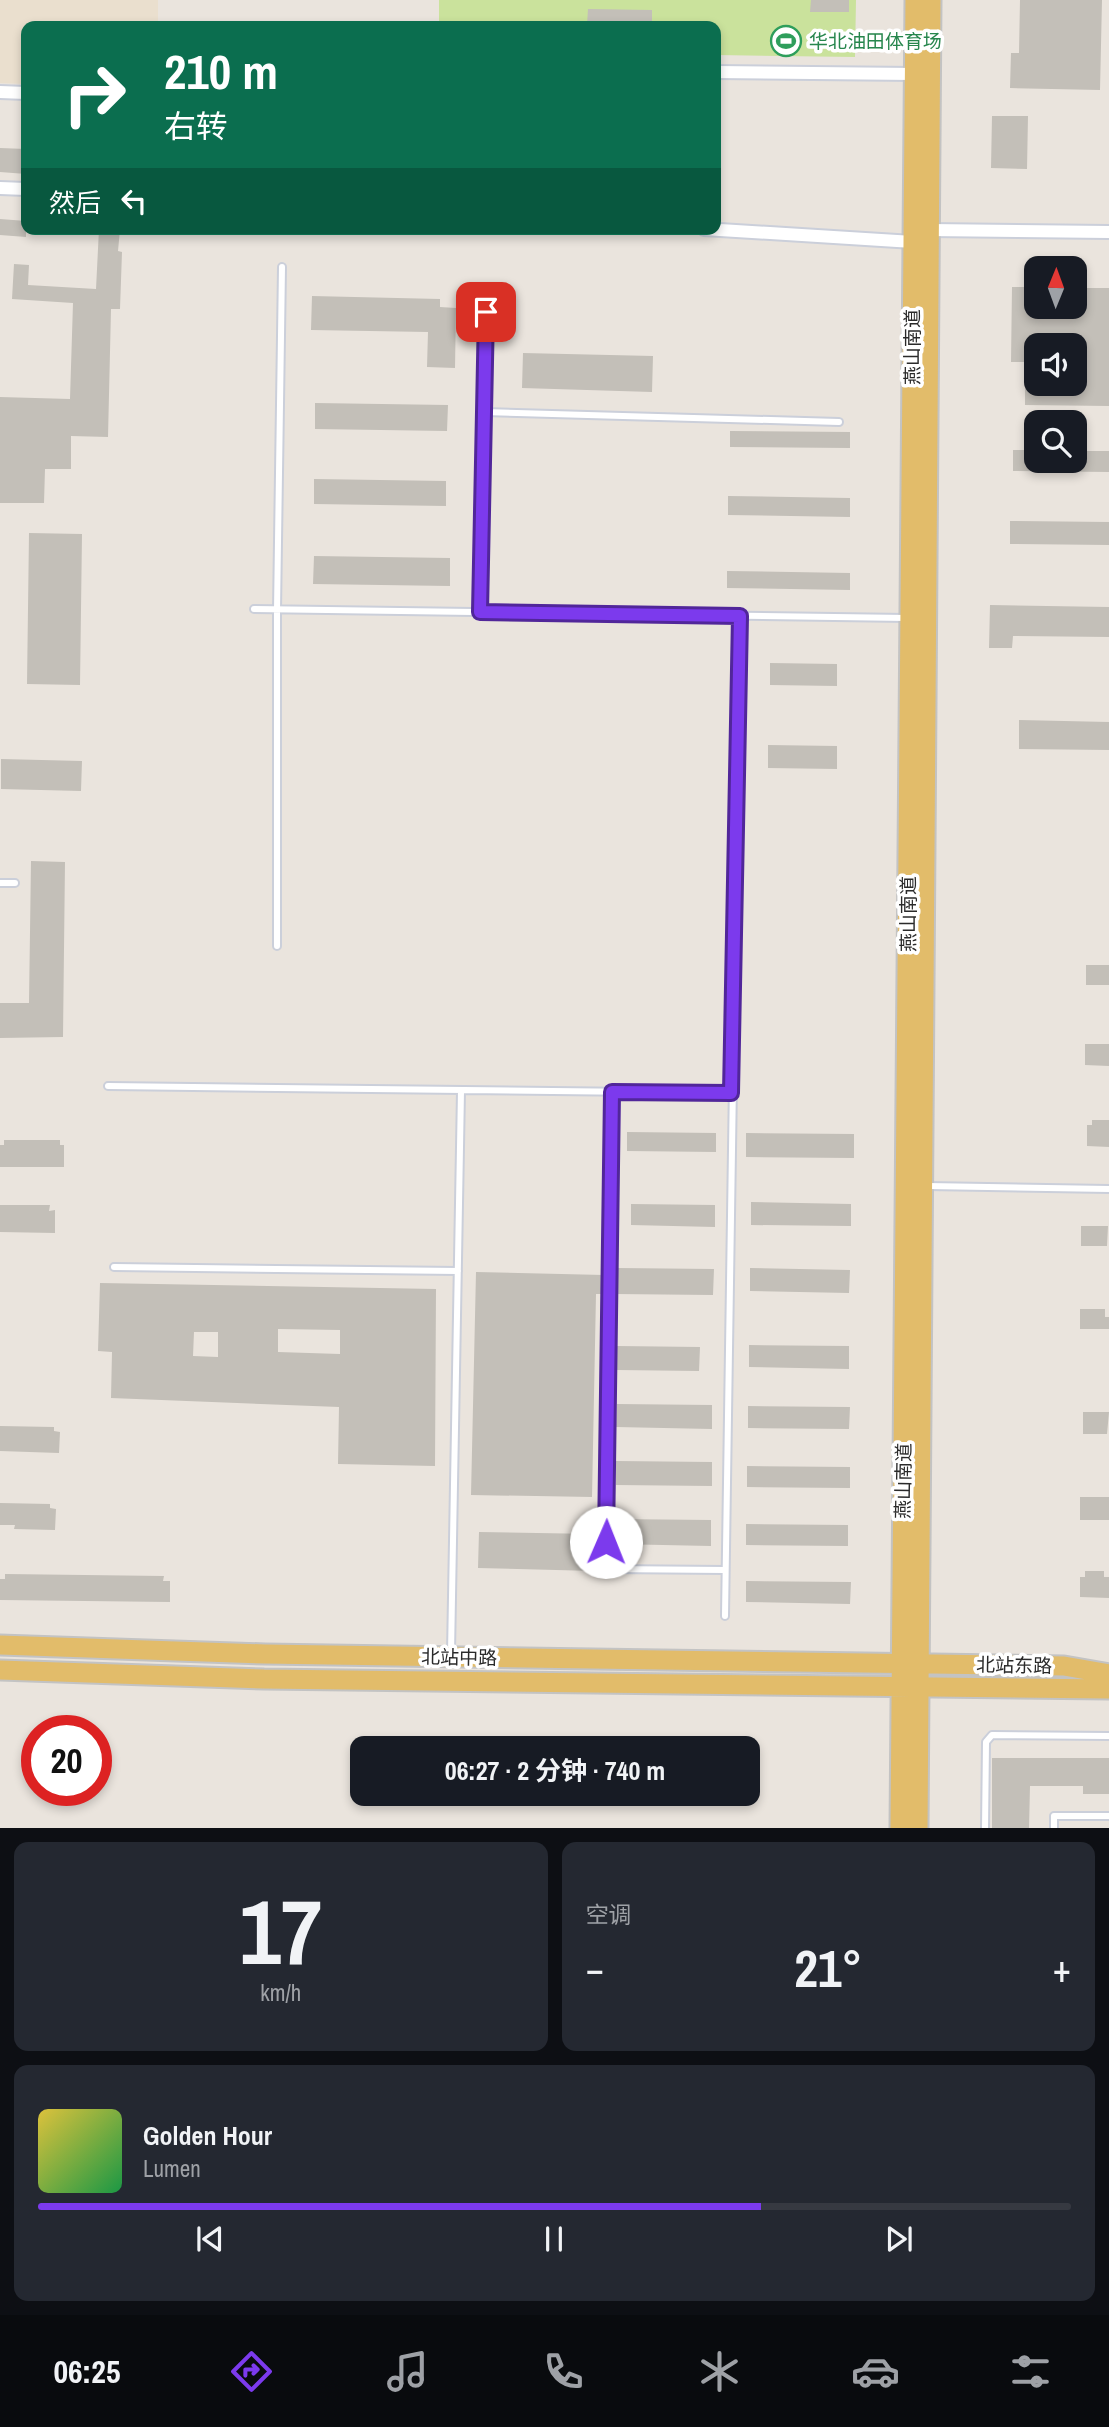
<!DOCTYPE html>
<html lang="zh">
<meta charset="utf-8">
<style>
body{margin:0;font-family:"Archivo Narrow","Noto Sans SC",sans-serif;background:#242831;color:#f1f3f6;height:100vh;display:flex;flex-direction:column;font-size:26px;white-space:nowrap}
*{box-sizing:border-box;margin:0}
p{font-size:23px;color:#9ea1a6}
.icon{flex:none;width:38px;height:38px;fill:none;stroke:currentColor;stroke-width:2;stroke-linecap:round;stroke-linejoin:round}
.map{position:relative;height:1828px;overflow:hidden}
.drawer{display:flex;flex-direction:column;gap:14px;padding:14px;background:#0d0f14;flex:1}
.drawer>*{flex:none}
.top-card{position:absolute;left:21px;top:21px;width:700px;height:214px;border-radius:14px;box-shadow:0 4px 10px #0003;background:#0b6e4f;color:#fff;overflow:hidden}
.needle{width:46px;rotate:1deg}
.fabs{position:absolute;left:1024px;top:256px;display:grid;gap:14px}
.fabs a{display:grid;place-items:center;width:63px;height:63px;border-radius:14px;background:#171b24;box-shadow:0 4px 10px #0003;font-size:35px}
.speed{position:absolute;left:21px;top:1715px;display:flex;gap:14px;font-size:35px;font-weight:700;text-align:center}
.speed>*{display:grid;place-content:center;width:91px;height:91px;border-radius:50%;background:#171b24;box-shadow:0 4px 10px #0003;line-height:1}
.speed .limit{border:10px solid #d22;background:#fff;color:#111}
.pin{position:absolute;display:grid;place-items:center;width:60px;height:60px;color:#fff;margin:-30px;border-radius:14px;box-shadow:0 4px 10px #0006}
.me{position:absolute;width:77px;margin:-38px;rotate:1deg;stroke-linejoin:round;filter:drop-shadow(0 0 5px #0008)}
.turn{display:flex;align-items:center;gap:24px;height:147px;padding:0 28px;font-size:32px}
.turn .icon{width:91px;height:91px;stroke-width:2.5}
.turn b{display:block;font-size:49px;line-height:60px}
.then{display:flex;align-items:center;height:66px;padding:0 28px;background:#0003;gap:14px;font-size:26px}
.big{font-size:52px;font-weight:700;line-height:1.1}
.drawer .widget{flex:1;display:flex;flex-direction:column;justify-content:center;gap:10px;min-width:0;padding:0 24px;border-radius:14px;background:#242831}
.drawer .dial{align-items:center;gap:0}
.dial b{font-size:91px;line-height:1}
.song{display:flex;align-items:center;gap:21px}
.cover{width:84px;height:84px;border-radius:10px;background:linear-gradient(135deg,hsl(50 70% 55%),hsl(140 70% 35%))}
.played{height:7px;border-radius:4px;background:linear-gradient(90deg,#7c3aed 70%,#363941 70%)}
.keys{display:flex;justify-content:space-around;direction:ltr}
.heat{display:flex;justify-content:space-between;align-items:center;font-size:38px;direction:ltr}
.drawer .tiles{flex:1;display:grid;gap:14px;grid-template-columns:1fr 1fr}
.widget:last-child{grid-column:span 2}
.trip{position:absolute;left:350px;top:1736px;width:410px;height:70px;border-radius:14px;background:#171b24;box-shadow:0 4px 10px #0003;font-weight:700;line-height:70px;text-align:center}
.tabs{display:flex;height:112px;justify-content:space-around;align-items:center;background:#090b0e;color:#9ea1a6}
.tabs .icon{width:49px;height:49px}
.tabs .current{color:#7c3aed}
.tabs b{font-size:32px;color:#f1f3f6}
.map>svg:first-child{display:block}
.education{fill:#eadfce}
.pitch{fill:#cae29c}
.building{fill:#c3bfb8;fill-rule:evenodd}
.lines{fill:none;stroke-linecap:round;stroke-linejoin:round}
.lane-casing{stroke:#cbcfda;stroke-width:10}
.street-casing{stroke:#cbcfda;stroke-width:16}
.primary-casing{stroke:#c3c3c3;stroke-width:23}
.lane{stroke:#fff;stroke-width:6}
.street{stroke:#fff;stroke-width:12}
.primary{stroke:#e2bc6a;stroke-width:19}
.route-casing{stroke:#51269a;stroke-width:18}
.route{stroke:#7c3aed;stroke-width:12}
.labels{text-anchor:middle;stroke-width:7;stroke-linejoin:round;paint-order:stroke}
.leisure-label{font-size:19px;fill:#27864d;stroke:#fff;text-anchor:start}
.street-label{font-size:19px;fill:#2a2a2a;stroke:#fff}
</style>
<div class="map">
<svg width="1109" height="1829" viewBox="0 0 1109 1829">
<rect width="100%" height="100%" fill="#eae4dd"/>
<path class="education" d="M 0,0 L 158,0 L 158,26 L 26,26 L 26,84 L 0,83 Z"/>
<path class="pitch" d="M 439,0 L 856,0 L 855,57 L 716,55 L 716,26 L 439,26 Z"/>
<path class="building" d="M 811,0 L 849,0 L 849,12 L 810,12 Z
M 1020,0 L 1102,0 L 1100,90 L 1010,88 L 1011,53 L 1019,53 Z
M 588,9 L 652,10 L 652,26 L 587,25 Z
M 992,116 L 1028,116 L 1027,169 L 991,168 Z
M 0,148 L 26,149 L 26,174 L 0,172 Z
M 0,219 L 26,221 L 26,237 L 0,235 Z
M 99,229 L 120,229 L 118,251 L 122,252 L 120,309 L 111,309 L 108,437 L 71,436 L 71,469 L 45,469 L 44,503 L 0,503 L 0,397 L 70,399 L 73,303 L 12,299 L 14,264 L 29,265 L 28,285 L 96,289 Z
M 1012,287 L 1036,287 L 1036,306 L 1074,306 L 1074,288 L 1109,288 L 1109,406 L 1025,405 L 1025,383 L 1074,383 L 1074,345 L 1036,345 L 1036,362 L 1011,362 Z
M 312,296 L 440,299 L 440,307 L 456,308 L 455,368 L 427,367 L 428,332 L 311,330 Z
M 523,353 L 653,356 L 652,392 L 522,388 Z
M 315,403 L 448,405 L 447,431 L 315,429 Z
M 730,431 L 850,432 L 850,448 L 730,447 Z
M 1013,450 L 1036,450 L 1036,460 L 1074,460 L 1074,451 L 1109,451 L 1109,472 L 1013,471 Z
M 314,479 L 446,481 L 446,506 L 314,504 Z
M 728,496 L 850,498 L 850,517 L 728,515 Z
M 1010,521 L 1109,522 L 1109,545 L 1010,544 Z
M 29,533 L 82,534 L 80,685 L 27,684 Z
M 314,556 L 450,558 L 450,586 L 313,584 Z
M 727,571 L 850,573 L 850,590 L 727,588 Z
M 990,605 L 1109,607 L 1109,637 L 1013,636 L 1012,648 L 989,648 Z
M 770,663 L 837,664 L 837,686 L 770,685 Z
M 1019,720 L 1109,722 L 1109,750 L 1019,749 Z
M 768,745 L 837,746 L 837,769 L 768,768 Z
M 1,759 L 82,761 L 81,791 L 1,789 Z
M 31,861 L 65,862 L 63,1037 L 0,1038 L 0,1003 L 29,1003 Z
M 1086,965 L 1109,965 L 1109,985 L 1086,985 Z
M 1085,1044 L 1109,1044 L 1109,1066 L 1085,1065 Z
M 1092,1120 L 1109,1120 L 1109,1147 L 1087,1146 L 1087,1125 L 1092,1125 Z
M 627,1132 L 716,1133 L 716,1152 L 627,1151 Z
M 746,1133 L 854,1134 L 854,1158 L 746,1157 Z
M 4,1140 L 60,1140 L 60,1145 L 64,1145 L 64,1167 L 0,1167 L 0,1145 L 4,1145 Z
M 751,1202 L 851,1204 L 851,1226 L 751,1225 Z
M 631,1204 L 715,1205 L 715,1227 L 631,1225 Z
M 0,1205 L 50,1205 L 49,1211 L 55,1210 L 55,1233 L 0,1232 Z
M 1081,1226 L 1108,1226 L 1107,1246 L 1081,1246 Z
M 617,1268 L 714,1269 L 713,1295 L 615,1294 Z
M 750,1268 L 850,1270 L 849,1293 L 750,1291 Z
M 476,1272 L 604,1275 L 604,1294 L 596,1294 L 592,1497 L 471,1495 Z
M 100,1283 L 436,1289 L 435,1466 L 338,1464 L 339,1407 L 111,1398 L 112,1352 L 98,1351 ZM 278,1329 L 340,1330 L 340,1354 L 278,1352 ZM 194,1332 L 218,1332 L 218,1357 L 193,1356 Z
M 1080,1309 L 1105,1309 L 1105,1317 L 1109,1317 L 1109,1329 L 1080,1329 Z
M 749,1345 L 849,1346 L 849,1369 L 749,1367 Z
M 617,1346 L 700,1347 L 699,1371 L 617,1370 Z
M 617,1404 L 712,1405 L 712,1429 L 616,1427 Z
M 748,1406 L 850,1407 L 849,1429 L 748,1428 Z
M 1083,1412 L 1109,1412 L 1107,1434 L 1083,1434 Z
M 0,1426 L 54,1427 L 54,1431 L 60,1432 L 59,1453 L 0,1451 Z
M 616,1461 L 712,1462 L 712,1486 L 616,1485 Z
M 747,1466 L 850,1467 L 850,1488 L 747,1487 Z
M 1080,1497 L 1109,1497 L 1109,1520 L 1080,1520 Z
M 0,1503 L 50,1504 L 50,1508 L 56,1509 L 55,1530 L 14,1529 L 15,1525 L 0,1525 Z
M 615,1519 L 711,1520 L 711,1546 L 615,1544 Z
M 746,1524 L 848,1525 L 848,1546 L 746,1545 Z
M 479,1532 L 595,1534 L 594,1571 L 478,1568 Z
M 1085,1571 L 1104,1571 L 1104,1577 L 1109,1577 L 1109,1598 L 1080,1597 L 1080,1577 L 1085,1577 Z
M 5,1574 L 164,1576 L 163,1581 L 170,1581 L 170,1602 L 0,1600 L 0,1579 L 5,1579 Z
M 746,1581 L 851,1582 L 850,1604 L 746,1602 Z
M 992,1758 L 1109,1758 L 1109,1794 L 1083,1794 L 1083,1786 L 1030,1786 L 1029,1829 L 992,1829 Z"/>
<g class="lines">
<g class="lane-casing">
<path id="lane" d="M 484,412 L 839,422
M 254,609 L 907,618
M 480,612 L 486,287
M 0,883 L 15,883
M 277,946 L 277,610 L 282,267
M 108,1086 L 731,1093
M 612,1092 L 606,1569 L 725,1570
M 927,1186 L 1109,1189
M 114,1267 L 458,1271
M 725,1616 L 740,616
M 451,1653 L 461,1091
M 985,1829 L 986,1742 L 992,1735 L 1109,1736
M 1054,1829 L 1054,1816 L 1109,1816"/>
</g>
<g class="street-casing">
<path id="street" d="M 716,72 L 914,74
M 0,92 L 26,93
M 0,188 L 26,189
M 704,229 L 913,242
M 929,230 L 1109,232"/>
</g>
<g class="primary-casing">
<path id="primary" d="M 0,1645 L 265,1654 L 1064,1666 L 1109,1674
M 0,1670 L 264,1679 L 1109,1689
M 900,1829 L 915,0
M 918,1829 L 931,0"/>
</g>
<use href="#lane" class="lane"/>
<use href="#street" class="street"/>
<use href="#primary" class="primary"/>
</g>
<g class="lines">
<g class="route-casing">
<path id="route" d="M 486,312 L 480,612 L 740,616 L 731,1093 L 612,1092 L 606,1542"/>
</g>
<use href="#route" class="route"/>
</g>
<defs>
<g id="stadium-ring" transform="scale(1.575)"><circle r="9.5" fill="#fff" stroke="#2e9e5b" stroke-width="1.5"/><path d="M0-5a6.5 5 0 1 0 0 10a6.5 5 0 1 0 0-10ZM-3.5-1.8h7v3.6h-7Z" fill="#2e9e5b"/></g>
</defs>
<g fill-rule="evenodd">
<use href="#stadium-ring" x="786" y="41"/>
</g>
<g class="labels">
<g class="leisure-label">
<text x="809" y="48">华北油田体育场</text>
</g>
<g class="street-label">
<text transform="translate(912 347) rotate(-90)" y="7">燕山南道</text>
<text transform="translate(908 914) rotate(-90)" y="7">燕山南道</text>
<text transform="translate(903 1481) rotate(-89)" y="7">燕山南道</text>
<text transform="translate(459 1657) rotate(1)" y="7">北站中路</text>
<text transform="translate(1014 1665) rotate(1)" y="7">北站东路</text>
</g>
</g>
</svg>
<div class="fabs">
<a><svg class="needle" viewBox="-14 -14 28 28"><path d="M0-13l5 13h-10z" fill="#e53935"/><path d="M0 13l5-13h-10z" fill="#9ea1a6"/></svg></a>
<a><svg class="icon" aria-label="sound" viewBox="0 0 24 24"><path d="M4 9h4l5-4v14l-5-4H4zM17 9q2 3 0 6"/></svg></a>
<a><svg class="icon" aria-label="search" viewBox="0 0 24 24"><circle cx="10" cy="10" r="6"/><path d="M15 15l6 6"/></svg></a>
</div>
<div class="speed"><div class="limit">20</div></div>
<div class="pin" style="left:486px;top:312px;background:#d93025"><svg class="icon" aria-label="arrive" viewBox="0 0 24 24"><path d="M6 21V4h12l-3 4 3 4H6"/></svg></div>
<svg class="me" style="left:606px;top:1542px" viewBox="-20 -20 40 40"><circle r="19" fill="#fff"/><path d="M0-13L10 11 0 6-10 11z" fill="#7c3aed"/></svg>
<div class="trip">06:27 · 2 分钟 · 740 m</div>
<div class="top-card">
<div class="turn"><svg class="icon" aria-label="right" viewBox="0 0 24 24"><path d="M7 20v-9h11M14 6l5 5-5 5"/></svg><div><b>210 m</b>右转</div></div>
<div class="then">然后<svg class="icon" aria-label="left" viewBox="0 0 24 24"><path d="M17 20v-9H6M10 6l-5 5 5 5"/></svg></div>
</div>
</div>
<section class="drawer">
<div class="tiles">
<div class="widget dial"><b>17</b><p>km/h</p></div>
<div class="widget"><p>空调</p>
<div class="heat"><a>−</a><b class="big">21°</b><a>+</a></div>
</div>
<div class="widget">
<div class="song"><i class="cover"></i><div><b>Golden Hour</b><p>Lumen</p></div></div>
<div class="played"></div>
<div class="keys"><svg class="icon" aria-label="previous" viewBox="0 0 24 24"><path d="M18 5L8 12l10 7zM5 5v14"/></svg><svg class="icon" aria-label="pause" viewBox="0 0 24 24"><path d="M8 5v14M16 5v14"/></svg><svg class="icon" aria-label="next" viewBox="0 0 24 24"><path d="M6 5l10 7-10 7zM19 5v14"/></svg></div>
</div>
</div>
</section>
<nav class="tabs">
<b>06:25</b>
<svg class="icon current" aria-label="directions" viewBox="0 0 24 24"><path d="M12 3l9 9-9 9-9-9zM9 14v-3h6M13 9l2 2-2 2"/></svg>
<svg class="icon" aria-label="music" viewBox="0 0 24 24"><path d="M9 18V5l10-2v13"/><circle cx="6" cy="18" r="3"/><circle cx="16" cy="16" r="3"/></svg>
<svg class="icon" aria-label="phone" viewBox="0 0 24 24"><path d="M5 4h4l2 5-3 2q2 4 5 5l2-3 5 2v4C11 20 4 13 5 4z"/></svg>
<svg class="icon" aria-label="climate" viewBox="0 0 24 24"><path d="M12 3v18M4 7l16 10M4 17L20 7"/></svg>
<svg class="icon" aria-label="car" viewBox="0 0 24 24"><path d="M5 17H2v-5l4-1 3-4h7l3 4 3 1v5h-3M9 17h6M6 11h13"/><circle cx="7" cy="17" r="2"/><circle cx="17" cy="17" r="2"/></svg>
<svg class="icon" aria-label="filters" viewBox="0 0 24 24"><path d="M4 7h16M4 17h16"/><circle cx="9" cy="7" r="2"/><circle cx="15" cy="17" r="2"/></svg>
</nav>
